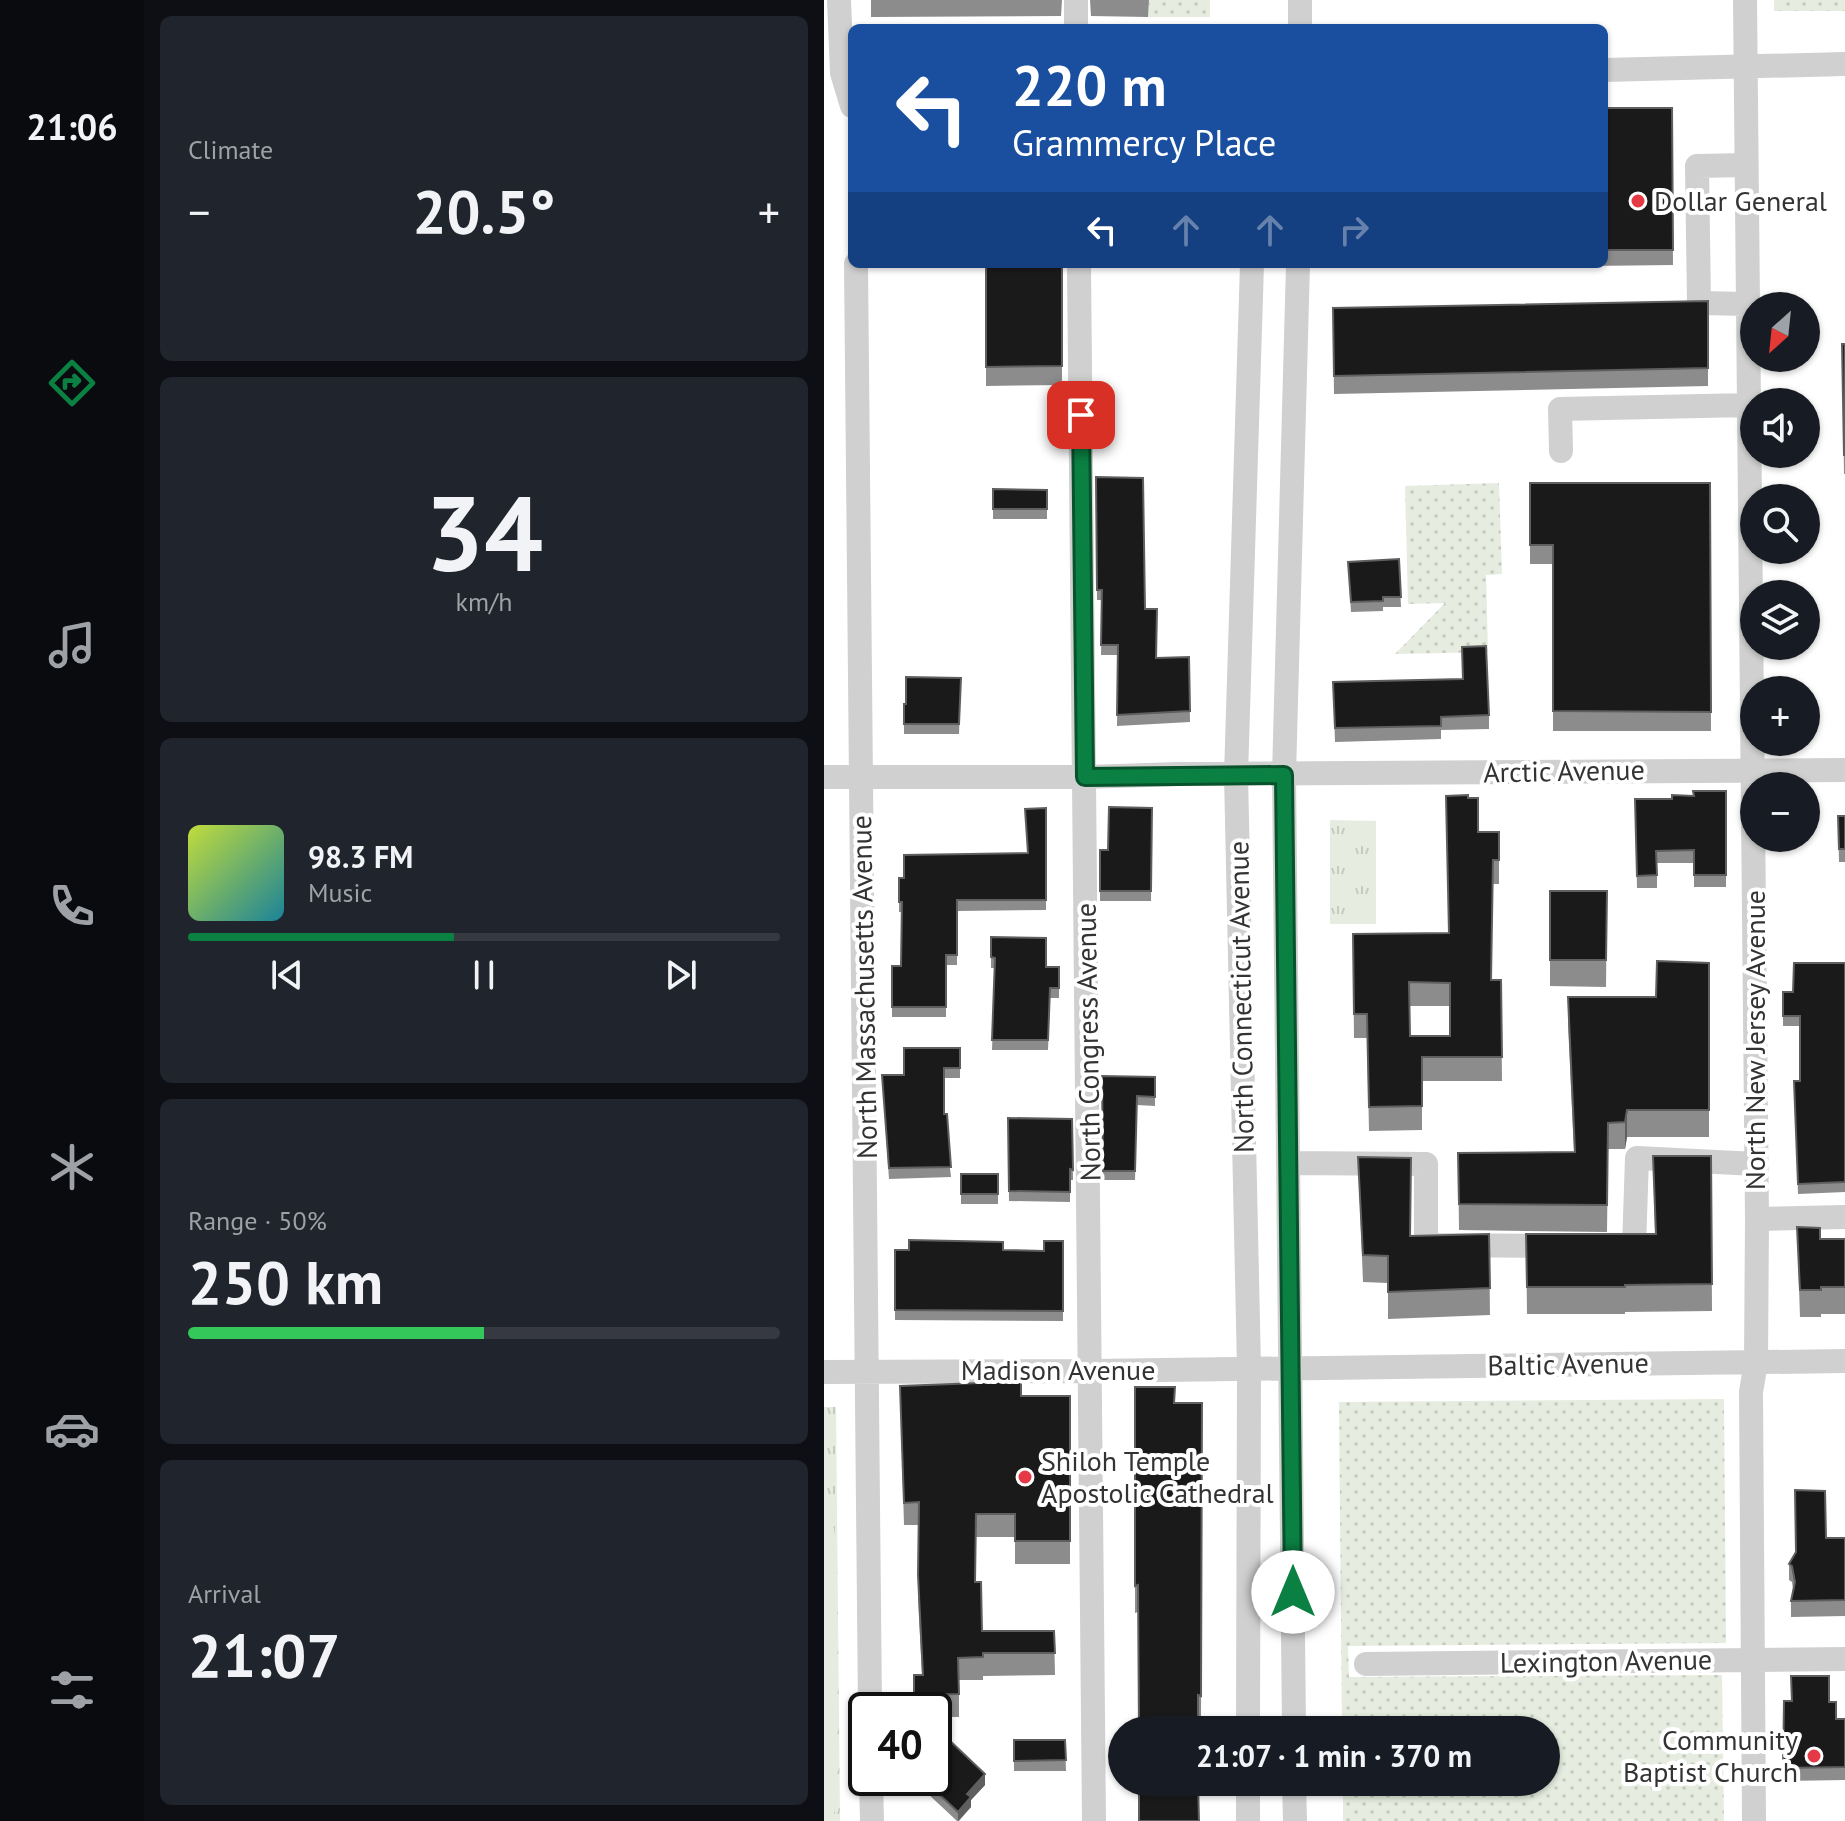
<!DOCTYPE html>
<meta charset="utf-8">
<style>
body{margin:0;font-family:"PT Sans",sans-serif;background:#20242c;color:#f1f3f6;height:100vh;display:flex;flex-direction:column;font-size:30px;white-space:nowrap}
*{box-sizing:border-box;margin:0}
p{font-size:26px;color:#9ea1a6}
.icon{flex:none;width:44px;height:44px;fill:none;stroke:currentColor;stroke-width:2;stroke-linecap:round;stroke-linejoin:round}
.map{position:relative;flex:1;overflow:hidden}
.side{display:flex;flex-direction:column;gap:16px;padding:16px;background:#0d0f14;width:680px}
.side>*{flex:none}
.guide{position:absolute;left:24px;top:24px;width:760px;height:244px;border-radius:12px;box-shadow:0 2px 6px #0004;background:#1a4fa0;color:#fff;overflow:hidden}
.needle{width:52px;rotate:207deg}
.fabs{position:absolute;left:916px;top:292px;display:grid;gap:16px}
.fabs a{display:grid;place-items:center;width:80px;height:80px;border-radius:50%;background:#171b24;box-shadow:0 2px 6px #0004;font-size:40px}
.speed{position:absolute;left:24px;top:1692px;display:flex;gap:16px;font-size:40px;font-weight:700;text-align:center}
.speed>*{display:grid;place-content:center;width:104px;height:104px;border-radius:50%;background:#171b24;box-shadow:0 2px 6px #0004;line-height:1}
.speed .limit{border:4px solid #111;border-radius:12px;background:#fff;color:#111}
.pin{position:absolute;display:grid;place-items:center;width:68px;height:68px;color:#fff;margin:-34px;border-radius:16px;box-shadow:0 4px 12px #0006}
.me{position:absolute;width:88px;margin:-44px;rotate:0deg;stroke-linejoin:round;filter:drop-shadow(0 0 6px #0008)}
.turn{display:flex;align-items:center;gap:28px;height:168px;padding:0 32px;font-size:36px}
.turn .icon{width:104px;height:104px;stroke-width:2.5}
.turn b{display:block;font-size:56px;line-height:68px}
.lanes{display:flex;align-items:center;height:76px;padding:0 32px;background:#0003;justify-content:center;gap:40px;direction:ltr}
.lanes .off{opacity:.35}
.big{font-size:60px;font-weight:800;line-height:1.1}
.side .card{flex:1;display:flex;flex-direction:column;justify-content:center;gap:12px;min-width:0;padding:0 28px;border-radius:12px;background:#20242c}
.side .dial{align-items:center;gap:0}
.dial b{font-size:104px;line-height:1}
.song{display:flex;align-items:center;gap:24px}
.cover{width:96px;height:96px;border-radius:12px;background:linear-gradient(135deg,hsl(70 70% 55%),hsl(190 70% 35%))}
.played{height:8px;border-radius:4px;background:linear-gradient(90deg,#0b8043 45%,#363941 45%)}
.keys{display:flex;justify-content:space-around;direction:ltr}
.heat{display:flex;justify-content:space-between;align-items:center;font-size:44px;direction:ltr}
.charge{height:12px;border-radius:6px;background:linear-gradient(90deg,#34c759 50%,#363941 0)}
.trip{position:absolute;left:284px;top:1716px;width:452px;height:80px;border-radius:40px;background:#171b24;box-shadow:0 2px 6px #0004;font-weight:800;line-height:80px;text-align:center}
main{display:flex;flex:1;min-height:0}
.tab-bar{display:flex;flex-direction:column;width:144px;justify-content:space-around;align-items:center;background:#090b0e;color:#9ea1a6}
.tab-bar .icon{width:56px;height:56px}
.tab-bar .current{color:#0b8043}
.tab-bar b{font-size:36px;color:#f1f3f6}
.map>svg:first-child{display:block}
.grass{fill:url(#grass-dots)}
.park{fill:url(#park-tufts)}
.pitch{fill:#e6ecdf}
.lines{fill:none;stroke-linecap:round;stroke-linejoin:round}
.minor{stroke:#d0d0d0;stroke-width:24}
.wall{fill:#8c8c8c;fill-rule:evenodd}
.shaded-wall{fill:#5f5f5f}
.building{fill:#1a1a1a;stroke:#5f5f5f;stroke-width:2;fill-rule:evenodd}
.route-casing{stroke:#07532c;stroke-width:20}
.route{stroke:#0b8043;stroke-width:14}
.poi-dot{fill:#e63946;stroke:#fff;stroke-width:3}
.labels{text-anchor:middle;stroke-width:8;stroke-linejoin:round;paint-order:stroke}
.poi-label{font-size:28px;fill:#333;stroke:#fff;text-anchor:start}
.street-label{font-size:28px;fill:#333;stroke:#fff}
</style>
<main>
<nav class="tab-bar">
<b>21:06</b>
<svg class="icon current" aria-label="directions" viewBox="0 0 24 24"><path d="M12 3l9 9-9 9-9-9zM9 14v-3h6M13 9l2 2-2 2"/></svg>
<svg class="icon" aria-label="music" viewBox="0 0 24 24"><path d="M9 18V5l10-2v13"/><circle cx="6" cy="18" r="3"/><circle cx="16" cy="16" r="3"/></svg>
<svg class="icon" aria-label="phone" viewBox="0 0 24 24"><path d="M5 4h4l2 5-3 2q2 4 5 5l2-3 5 2v4C11 20 4 13 5 4z"/></svg>
<svg class="icon" aria-label="climate" viewBox="0 0 24 24"><path d="M12 3v18M4 7l16 10M4 17L20 7"/></svg>
<svg class="icon" aria-label="car" viewBox="0 0 24 24"><path d="M5 17H2v-5l4-1 3-4h7l3 4 3 1v5h-3M9 17h6M6 11h13"/><circle cx="7" cy="17" r="2"/><circle cx="17" cy="17" r="2"/></svg>
<svg class="icon" aria-label="filters" viewBox="0 0 24 24"><path d="M4 7h16M4 17h16"/><circle cx="9" cy="7" r="2"/><circle cx="15" cy="17" r="2"/></svg>
</nav>
<section class="side">
<div class="card"><p>Climate</p>
<div class="heat"><a>−</a><b class="big">20.5°</b><a>+</a></div>
</div>
<div class="card dial"><b>34</b><p>km/h</p></div>
<div class="card">
<div class="song"><i class="cover"></i><div><b>98.3 FM</b><p>Music</p></div></div>
<div class="played"></div>
<div class="keys"><svg class="icon" aria-label="previous" viewBox="0 0 24 24"><path d="M18 5L8 12l10 7zM5 5v14"/></svg><svg class="icon" aria-label="pause" viewBox="0 0 24 24"><path d="M8 5v14M16 5v14"/></svg><svg class="icon" aria-label="next" viewBox="0 0 24 24"><path d="M6 5l10 7-10 7zM19 5v14"/></svg></div>
</div>
<div class="card"><p>Range · 50%</p><b class="big">250 km</b><div class="charge"></div></div>
<div class="card"><p>Arrival</p><b class="big">21:07</b></div>
</section>
<div class="map">
<svg width="1021" height="1821" viewBox="0 0 1021 1821">
<defs>
<pattern id="grass-dots" width="8" height="8" patternUnits="userSpaceOnUse" patternTransform="scale(2)"><rect width="8" height="8" fill="#e6ecdf"/><path d="M2 2h.1M6 6h.1" fill="none" stroke="#c6cbc0" stroke-width="1.8" stroke-linecap="round"/></pattern>
<pattern id="park-tufts" width="24" height="20" patternUnits="userSpaceOnUse" patternTransform="scale(2)"><rect width="24" height="20" fill="#e6ecdf"/><path d="M3 7l-1-3M5 7V3M7 7l1-3M15 17l-1-3M17 17v-4M19 17l1-3" fill="none" stroke="#c6cbc0"/></pattern>
</defs>
<rect width="100%" height="100%" fill="#fff"/>
<path class="grass" d="M 325,0 L 386,0 L 386,17 L 324,17 Z
M 950,0 L 1021,0 L 1021,11 L 950,11 Z
M 675,483 L 678,574 L 662,575 L 664,652 L 571,654 L 621,603 L 584,604 L 581,486 Z
M 900,1399 L 902,1643 L 524,1646 L 525,1677 L 898,1675 L 900,1821 L 519,1821 L 519,1782 L 722,1782 L 722,1730 L 518,1730 L 515,1402 Z"/>
<path class="park" d="M 506,820 L 552,821 L 552,924 L 506,924 Z
M 0,1407 L 12,1407 L 16,1821 L 0,1821 Z"/>
<path class="pitch" d="M 0,1495 L 8,1516 L 12,1543 L 13,1802 L 8,1821 L 0,1821 Z"/>
<g class="lines">
<path class="minor" d="M 15,0 L 18,73 L 28,106
M 252,0 L 252,28
M 476,0 L 476,28
M 921,0 L 933,1219 L 932,1362 L 927,1392 L 930,1821
M 780,70 L 1021,64
M 922,165 L 873,166 L 875,303 L 924,304
M 32,264 L 46,1710
M 255,264 L 270,1821
M 737,451 L 736,409 L 925,405
M 0,777 L 261,777 L 354,774 L 1021,770
M 465,1163 L 602,1164 L 602,1245 L 732,1246
M 933,1219 L 1021,1217
M 789,1247 L 810,1247 L 813,1158 L 932,1164
M 0,1372 L 267,1371 L 1021,1361
M 542,1664 L 1021,1659
M 424,1730 L 425,1368 L 412,775 L 428,264
M 470,1730 L 460,775 L 474,264
M 47,1778 L 48,1821
M 470,1782 L 471,1821
M 424,1821 L 424,1782"/>
</g>
<path class="wall" d="M 47,0 L 238,0 L 237,16 L 47,17 Z
M 266,0 L 325,0 L 324,17 L 267,16 Z
M 780,108 L 848,108 L 849,265 L 765,266 L 765,264 L 780,264 Z
M 162,264 L 241,264 L 240,266 L 238,266 L 238,385 L 162,386 Z
M 269,264 L 325,264 L 325,266 L 270,266 Z
M 884,301 L 884,386 L 510,394 L 509,308 Z
M 1018,344 L 1021,344 L 1021,474 L 1020,474 Z
M 272,477 L 321,609 L 332,658 L 365,657 L 366,722 L 293,726 L 294,655 L 277,655 L 278,600 L 273,600 Z
M 706,483 L 886,483 L 887,731 L 729,731 L 729,564 L 706,564 Z
M 169,489 L 223,490 L 223,519 L 169,519 Z
M 575,559 L 577,607 L 559,607 L 559,611 L 527,612 L 524,562 Z
M 137,678 L 135,734 L 80,734 L 80,704 Z
M 509,682 L 665,715 L 665,729 L 617,730 L 617,739 L 511,742 Z
M 902,791 L 902,887 L 870,887 L 870,863 L 833,863 L 833,888 L 813,888 L 811,799 L 848,799 Z
M 644,798 L 654,832 L 675,832 L 675,884 L 669,884 L 667,980 L 677,980 L 678,1081 L 598,1081 L 598,1130 L 545,1131 L 543,1038 L 530,1038 L 529,934 L 624,933 ZM 586,1006 L 626,1006 L 626,1036 L 586,1036 Z
M 222,808 L 222,910 L 133,911 L 133,965 L 122,965 L 122,1017 L 68,1017 L 68,966 L 77,966 L 78,912 L 75,912 L 75,878 L 203,853 Z
M 328,808 L 327,901 L 276,901 L 276,850 L 284,850 Z
M 1014,816 L 1021,816 L 1021,862 L 1015,862 Z
M 726,891 L 783,891 L 782,987 L 726,986 Z
M 167,937 L 222,967 L 235,967 L 235,998 L 226,998 L 224,1050 L 168,1050 L 171,968 L 167,968 Z
M 885,963 L 885,1137 L 803,1137 L 801,1149 L 784,1149 L 783,1232 L 635,1230 L 634,1153 L 750,1152 L 744,1024 L 744,997 L 832,997 Z
M 1021,963 L 1021,1192 L 974,1194 L 970,1081 L 976,1081 L 976,1026 L 959,1026 L 959,1002 L 969,992 Z
M 136,1048 L 136,1078 L 120,1078 L 120,1114 L 127,1177 L 65,1179 L 58,1075 L 80,1075 Z
M 278,1076 L 331,1077 L 331,1106 L 313,1105 L 311,1180 L 279,1180 Z
M 184,1118 L 248,1119 L 249,1180 L 246,1180 L 246,1202 L 185,1201 Z
M 829,1156 L 887,1156 L 888,1311 L 801,1312 L 801,1314 L 703,1314 L 702,1234 L 831,1234 Z
M 534,1157 L 586,1236 L 665,1234 L 666,1315 L 564,1319 L 564,1283 L 539,1282 Z
M 137,1174 L 174,1174 L 174,1204 L 137,1204 Z
M 973,1227 L 996,1239 L 1021,1239 L 1021,1314 L 997,1314 L 997,1317 L 976,1317 Z
M 239,1241 L 239,1321 L 71,1320 L 71,1250 L 220,1251 Z
M 76,1386 L 197,1396 L 246,1396 L 246,1564 L 191,1564 L 191,1537 L 152,1537 L 151,1582 L 158,1631 L 230,1631 L 231,1675 L 159,1676 L 159,1680 L 135,1680 L 135,1717 L 110,1717 L 110,1710 L 90,1710 L 90,1675 L 98,1675 L 94,1598 L 95,1525 L 80,1525 Z
M 311,1387 L 351,1403 L 378,1403 L 377,1722 L 374,1722 L 314,1612 L 311,1613 Z
M 1002,1538 L 1021,1538 L 1021,1616 L 967,1617 L 967,1601 L 969,1589 L 968,1582 L 965,1580 L 965,1564 Z
M 967,1676 L 1005,1702 L 1012,1719 L 1021,1719 L 1021,1780 L 959,1781 L 960,1701 L 967,1701 Z
M 190,1740 L 241,1740 L 242,1771 L 190,1771 Z
M 87,1778 L 110,1778 L 161,1785 L 147,1800 L 147,1807 L 135,1821 L 133,1821 Z"/>
<path class="shaded-wall" d="M 803,1110 L 803,1137 L 801,1149 L 801,1122 Z
M 161,1774 L 161,1785 L 147,1800 L 147,1807 L 134,1821 L 134,1812 L 143,1794 Z"/>
<path class="building" d="M 780,108 L 848,108 L 849,250 L 780,250 Z
M 162,264 L 238,264 L 238,366 L 162,367 Z
M 884,301 L 884,368 L 510,376 L 509,308 Z
M 1018,344 L 1021,344 L 1021,455 L 1020,455 Z
M 272,477 L 319,478 L 321,609 L 333,609 L 332,658 L 365,657 L 366,711 L 293,715 L 294,645 L 277,645 L 278,590 L 273,590 Z
M 706,483 L 886,483 L 887,712 L 729,711 L 729,545 L 706,545 Z
M 169,489 L 223,490 L 223,509 L 169,509 Z
M 575,559 L 577,597 L 559,597 L 559,601 L 527,602 L 524,562 Z
M 662,646 L 665,715 L 617,717 L 617,726 L 511,728 L 509,682 L 639,679 L 638,647 Z
M 82,677 L 137,678 L 135,724 L 80,724 L 80,704 L 82,704 Z
M 869,791 L 902,791 L 902,875 L 870,875 L 870,850 L 832,851 L 833,875 L 813,876 L 811,799 L 848,799 L 848,795 L 870,796 Z
M 644,795 L 644,798 L 654,798 L 654,832 L 675,832 L 675,860 L 669,860 L 667,980 L 677,980 L 678,1057 L 598,1057 L 598,1106 L 545,1107 L 543,1014 L 530,1014 L 529,934 L 625,933 L 622,796 ZM 585,982 L 626,983 L 626,1036 L 586,1036 Z
M 285,807 L 328,808 L 327,891 L 276,891 L 276,850 L 284,850 Z
M 222,808 L 222,900 L 133,900 L 133,955 L 122,955 L 122,1007 L 68,1007 L 68,966 L 77,966 L 78,902 L 75,902 L 75,878 L 80,878 L 80,855 L 204,853 L 201,809 Z
M 1014,816 L 1021,816 L 1021,849 L 1015,849 Z
M 726,891 L 783,891 L 782,960 L 726,960 Z
M 167,937 L 222,938 L 222,967 L 235,967 L 235,988 L 226,988 L 224,1040 L 168,1040 L 171,958 L 167,957 Z
M 833,961 L 885,963 L 885,1110 L 803,1110 L 801,1122 L 784,1123 L 783,1205 L 635,1204 L 634,1153 L 751,1152 L 744,997 L 832,997 Z
M 970,963 L 1021,963 L 1021,1182 L 974,1184 L 970,1081 L 976,1081 L 976,1016 L 959,1016 L 959,992 L 969,992 Z
M 80,1048 L 136,1048 L 136,1068 L 120,1068 L 120,1114 L 123,1114 L 127,1167 L 65,1168 L 58,1075 L 80,1075 Z
M 278,1076 L 331,1077 L 331,1097 L 313,1096 L 311,1171 L 279,1171 Z
M 184,1118 L 248,1119 L 249,1170 L 246,1169 L 246,1192 L 185,1191 Z
M 829,1156 L 887,1156 L 888,1284 L 801,1285 L 801,1287 L 703,1287 L 702,1234 L 832,1234 Z
M 534,1157 L 587,1158 L 586,1236 L 665,1234 L 666,1288 L 564,1292 L 564,1256 L 539,1255 Z
M 137,1174 L 174,1174 L 174,1194 L 137,1194 Z
M 973,1227 L 996,1228 L 996,1239 L 1021,1239 L 1021,1287 L 997,1287 L 997,1290 L 976,1290 Z
M 85,1240 L 179,1242 L 179,1250 L 220,1251 L 220,1241 L 239,1241 L 239,1311 L 71,1310 L 71,1250 L 85,1250 Z
M 155,1380 L 197,1380 L 197,1396 L 246,1396 L 246,1541 L 191,1541 L 191,1514 L 152,1514 L 151,1582 L 157,1582 L 158,1631 L 230,1631 L 231,1653 L 159,1653 L 159,1657 L 134,1658 L 135,1694 L 90,1695 L 90,1675 L 99,1675 L 94,1575 L 95,1502 L 80,1503 L 76,1386 L 155,1383 Z
M 311,1387 L 351,1387 L 350,1403 L 378,1403 L 377,1696 L 374,1695 L 374,1730 L 315,1730 L 314,1585 L 311,1586 Z
M 971,1490 L 1001,1491 L 1002,1538 L 1021,1538 L 1021,1600 L 967,1601 L 971,1582 L 968,1566 L 965,1564 L 972,1552 Z
M 967,1676 L 1005,1676 L 1005,1702 L 1012,1702 L 1012,1719 L 1021,1719 L 1021,1767 L 959,1768 L 960,1701 L 968,1701 Z
M 123,1738 L 161,1774 L 143,1794 L 147,1797 L 134,1812 L 98,1778 L 110,1778 L 110,1752 Z
M 190,1740 L 241,1740 L 242,1760 L 190,1761 Z
M 315,1782 L 374,1782 L 375,1821 L 315,1821 Z"/>
<g class="lines">
<g class="route-casing">
<path id="route" d="M 257,415 L 261,777 L 460,775 L 469,1592"/>
</g>
<use href="#route" class="route"/>
</g>
<g class="poi-dot">
<circle cx="814" cy="201" r="8"/>
<circle cx="201" cy="1477" r="8"/>
<circle cx="990" cy="1756" r="8"/>
</g>
<g class="labels">
<g class="poi-label">
<text x="830" y="211">Dollar General</text>
<text x="217" y="1471">Shiloh Temple<tspan x="217" dy="32">Apostolic Cathedral</tspan></text>
<text x="974" y="1750" text-anchor="end">Community<tspan x="974" dy="32">Baptist Church</tspan></text>
</g>
<g class="street-label">
<text transform="translate(740 771) rotate(-1)" y="10">Arctic Avenue</text>
<text transform="translate(40 987) rotate(-91)" y="10">North Massachusetts Avenue</text>
<text transform="translate(417 997) rotate(-91)" y="10">North Connecticut Avenue</text>
<text transform="translate(931 1040) rotate(-90)" y="10">North New Jersey Avenue</text>
<text transform="translate(264 1042) rotate(-91)" y="10">North Congress Avenue</text>
<text transform="translate(744 1364) rotate(-1)" y="10">Baltic Avenue</text>
<text x="234" y="1380">Madison Avenue</text>
<text transform="translate(782 1661) rotate(-1)" y="10">Lexington Avenue</text>
</g>
</g>
</svg>
<div class="fabs">
<a><svg class="needle" viewBox="-14 -14 28 28"><path d="M0-13l5 13h-10z" fill="#e53935"/><path d="M0 13l5-13h-10z" fill="#9ea1a6"/></svg></a>
<a><svg class="icon" aria-label="sound" viewBox="0 0 24 24"><path d="M4 9h4l5-4v14l-5-4H4zM17 9q2 3 0 6"/></svg></a>
<a><svg class="icon" aria-label="search" viewBox="0 0 24 24"><circle cx="10" cy="10" r="6"/><path d="M15 15l6 6"/></svg></a>
<a><svg class="icon" aria-label="layers" viewBox="0 0 24 24"><path d="M12 4l9 5-9 5-9-5zM3 14l9 5 9-5"/></svg></a>
<a>+</a>
<a>−</a>
</div>
<div class="speed"><div class="limit">40</div></div>
<div class="pin" style="left:257px;top:415px;background:#d93025"><svg class="icon" aria-label="arrive" viewBox="0 0 24 24"><path d="M6 21V4h12l-3 4 3 4H6"/></svg></div>
<svg class="me" style="left:469px;top:1592px" viewBox="-20 -20 40 40"><circle r="19" fill="#fff"/><path d="M0-13L10 11 0 6-10 11z" fill="#0b8043"/></svg>
<div class="trip">21:07 · 1 min · 370 m</div>
<div class="guide">
<div class="turn"><svg class="icon" aria-label="left" viewBox="0 0 24 24"><path d="M17 20v-9H6M10 6l-5 5 5 5"/></svg><div><b>220 m</b>Grammercy Place</div></div>
<div class="lanes"><svg class="icon" aria-label="left" viewBox="0 0 24 24"><path d="M17 20v-9H6M10 6l-5 5 5 5"/></svg><svg class="icon off" aria-label="ahead" viewBox="0 0 24 24"><path d="M12 20V5M6 11l6-6 6 6"/></svg><svg class="icon off" aria-label="ahead" viewBox="0 0 24 24"><path d="M12 20V5M6 11l6-6 6 6"/></svg><svg class="icon off" aria-label="right" viewBox="0 0 24 24"><path d="M7 20v-9h11M14 6l5 5-5 5"/></svg></div>
</div>
</div>
</main>
